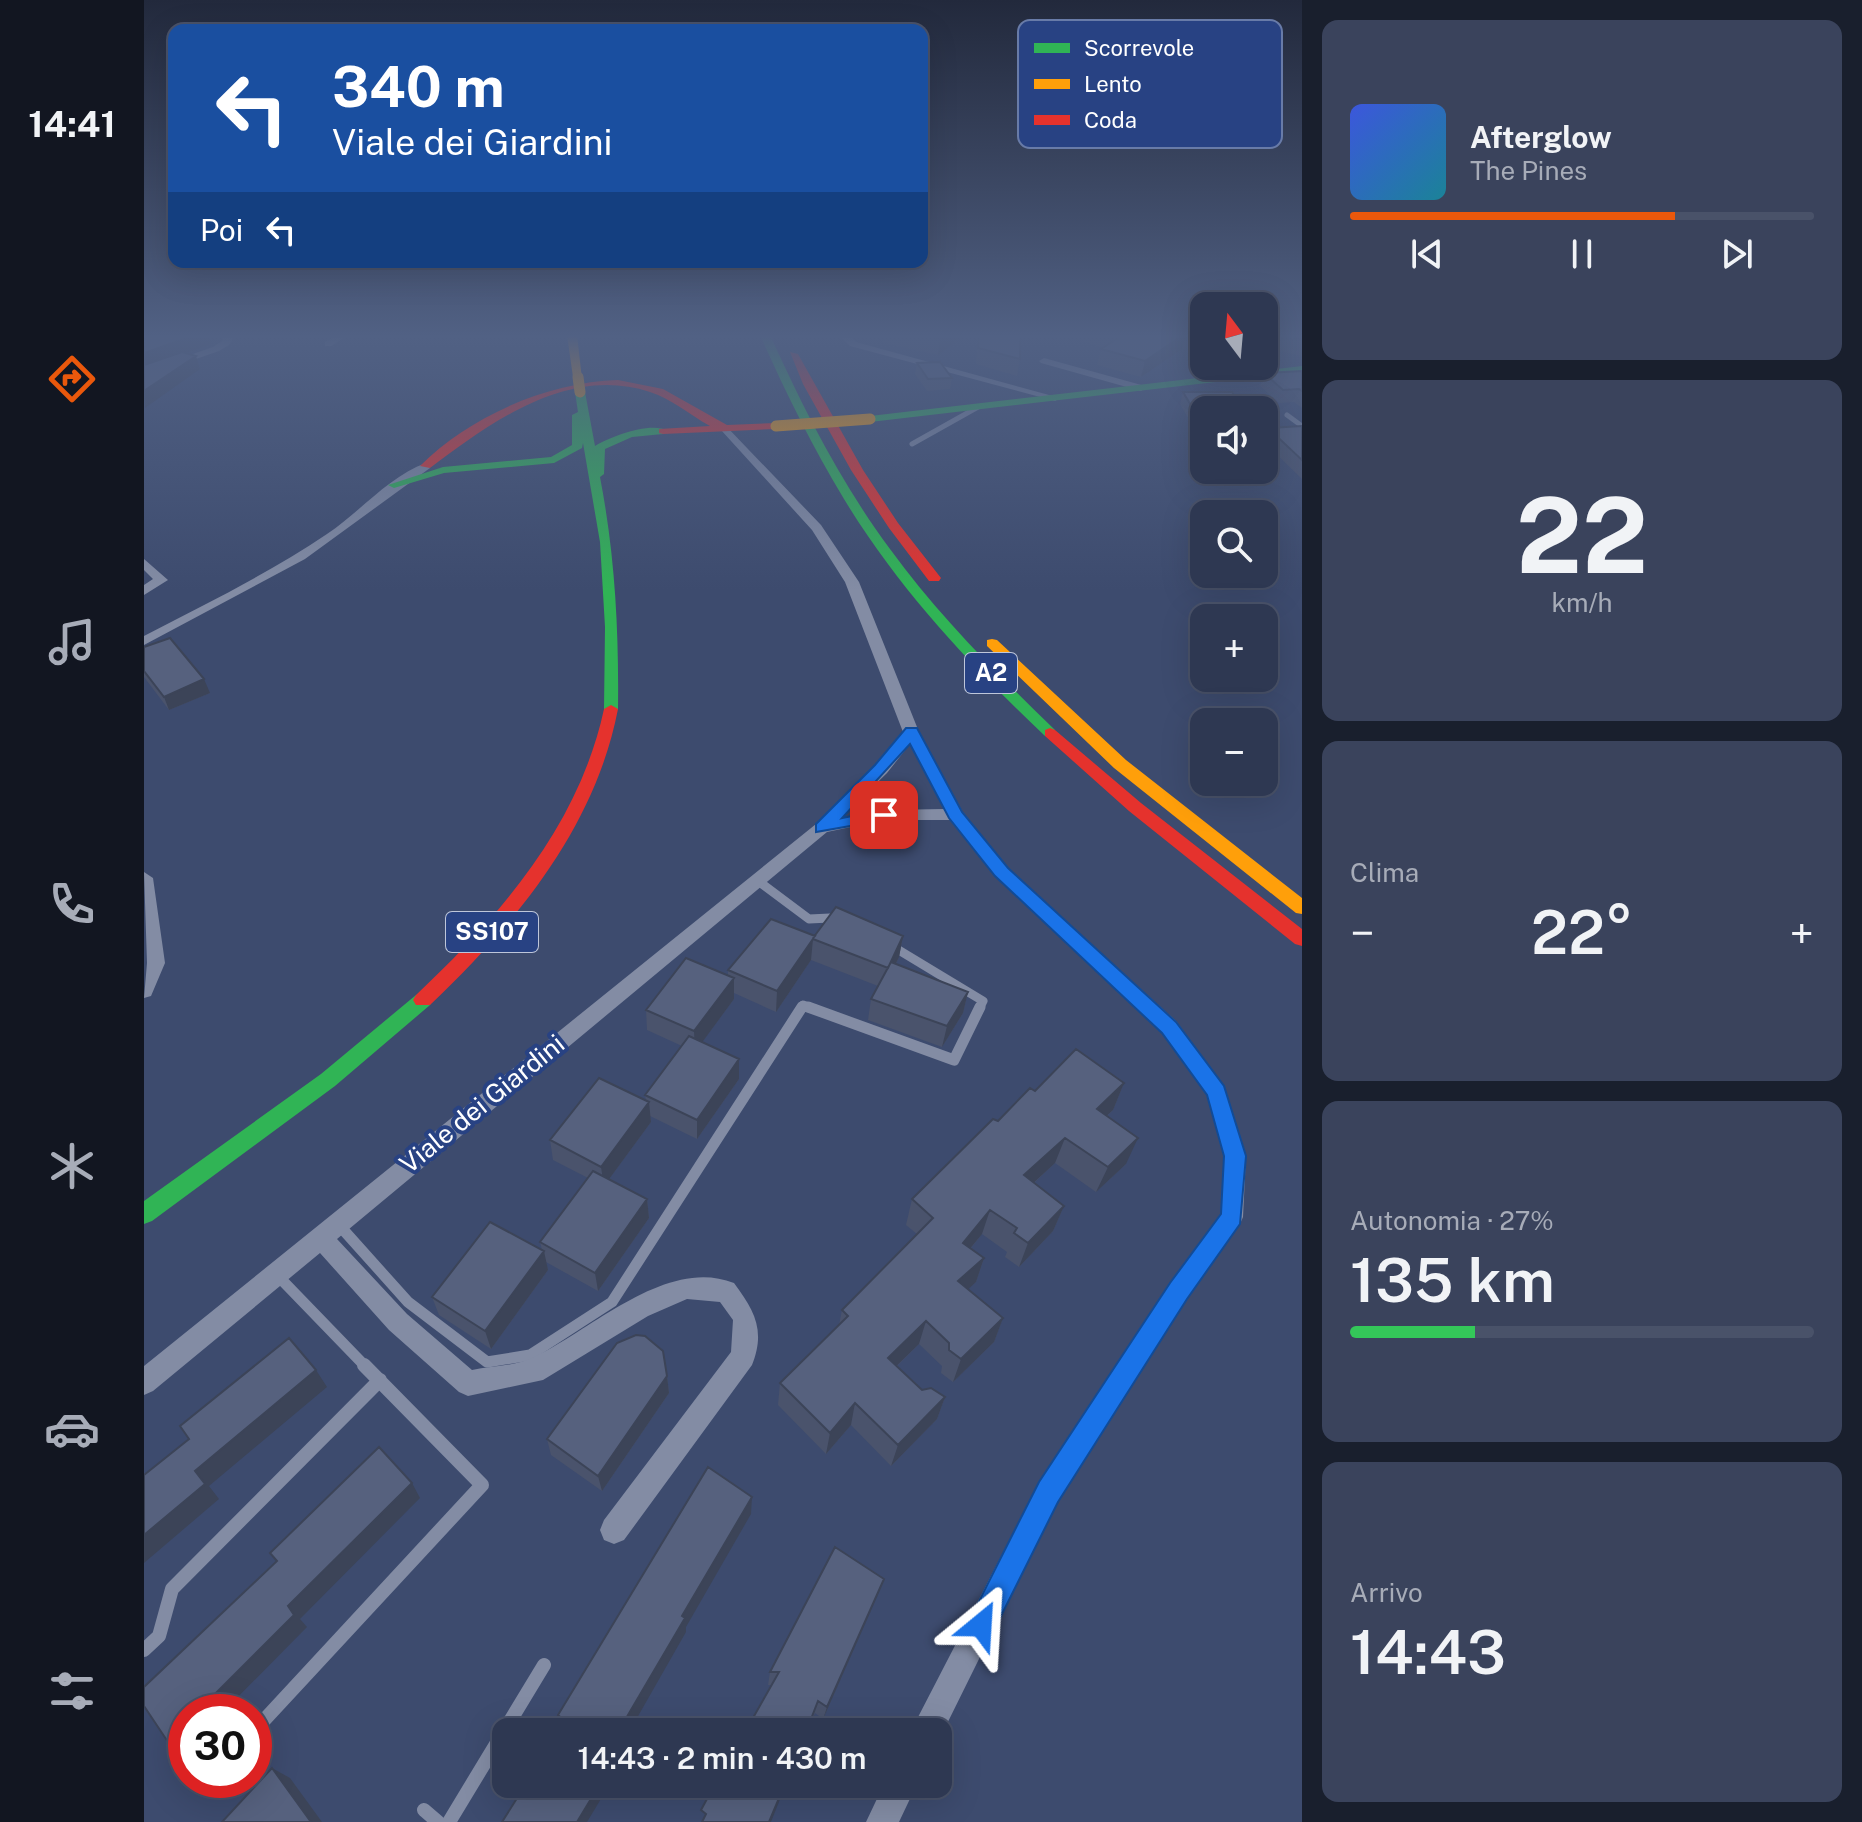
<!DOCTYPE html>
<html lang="it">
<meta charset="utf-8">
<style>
body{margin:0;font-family:"Public Sans",sans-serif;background:#3a435c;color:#f1f3f6;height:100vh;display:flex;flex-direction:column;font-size:30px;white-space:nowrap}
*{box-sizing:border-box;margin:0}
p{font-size:26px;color:#a7acb8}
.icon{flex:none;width:44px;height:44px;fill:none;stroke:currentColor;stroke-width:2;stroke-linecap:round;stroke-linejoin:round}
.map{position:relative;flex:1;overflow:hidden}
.drawer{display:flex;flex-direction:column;gap:20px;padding:20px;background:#191f2d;width:560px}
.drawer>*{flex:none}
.banner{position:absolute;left:24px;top:24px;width:760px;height:244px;border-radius:16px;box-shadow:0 8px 32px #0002,0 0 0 2px #495269;background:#1a4fa0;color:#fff;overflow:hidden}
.needle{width:52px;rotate:344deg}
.tools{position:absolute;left:1046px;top:292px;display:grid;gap:16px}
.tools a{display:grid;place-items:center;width:88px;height:88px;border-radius:16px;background:#2e3852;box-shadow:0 8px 32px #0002,0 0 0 2px #495269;font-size:40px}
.speed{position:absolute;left:24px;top:1694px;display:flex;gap:16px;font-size:40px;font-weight:700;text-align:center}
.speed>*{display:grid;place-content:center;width:104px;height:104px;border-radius:50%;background:#2e3852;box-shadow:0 8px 32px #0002,0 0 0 2px #495269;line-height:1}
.speed .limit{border:12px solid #d22;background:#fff;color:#111}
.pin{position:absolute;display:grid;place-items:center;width:68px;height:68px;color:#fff;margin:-34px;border-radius:16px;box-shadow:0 4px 12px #0006}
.me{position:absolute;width:88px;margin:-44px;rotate:27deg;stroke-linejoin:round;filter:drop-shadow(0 0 6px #0008)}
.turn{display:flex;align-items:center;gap:28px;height:168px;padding:0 32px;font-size:36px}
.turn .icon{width:104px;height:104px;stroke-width:2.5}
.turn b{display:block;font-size:56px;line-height:68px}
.then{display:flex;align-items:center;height:76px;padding:0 32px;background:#0003;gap:16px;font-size:30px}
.big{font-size:60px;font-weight:600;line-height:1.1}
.drawer .widget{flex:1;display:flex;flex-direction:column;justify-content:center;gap:12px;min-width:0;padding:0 28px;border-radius:16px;background:#3a435c}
.drawer .dial{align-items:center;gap:0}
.dial b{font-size:104px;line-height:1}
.song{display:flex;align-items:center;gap:24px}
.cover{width:96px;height:96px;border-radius:12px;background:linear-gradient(135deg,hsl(230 70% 55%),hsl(190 70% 35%))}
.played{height:8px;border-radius:4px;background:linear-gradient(90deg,#ea580c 70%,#495269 70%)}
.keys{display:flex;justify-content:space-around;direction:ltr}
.heat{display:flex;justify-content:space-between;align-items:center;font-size:44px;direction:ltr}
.charge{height:12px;border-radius:6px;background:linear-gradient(90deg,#34c759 27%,#495269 0)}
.trip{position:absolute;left:348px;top:1718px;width:460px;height:80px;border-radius:16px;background:#2e3852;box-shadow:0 8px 32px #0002,0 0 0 2px #495269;font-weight:600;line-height:80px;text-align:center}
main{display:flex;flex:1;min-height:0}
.tab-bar{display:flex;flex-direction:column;width:144px;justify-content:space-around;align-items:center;background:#121621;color:#a7acb8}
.tab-bar .icon{width:56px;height:56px}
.tab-bar .active{color:#ea580c}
.tab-bar b{font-size:36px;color:#f1f3f6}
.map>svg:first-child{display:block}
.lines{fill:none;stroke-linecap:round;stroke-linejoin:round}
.lane-far3{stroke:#838ca4;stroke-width:5}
.lane-far2{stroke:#838ca4;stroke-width:9}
.lane-far1{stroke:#838ca4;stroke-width:11}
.lane{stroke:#838ca4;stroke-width:14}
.street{fill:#838ca4;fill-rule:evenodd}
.fast{fill:#30b455;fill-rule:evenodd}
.slow{fill:#ff9f0a;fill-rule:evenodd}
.jam{fill:#e5322d;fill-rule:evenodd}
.slow-bridge{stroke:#ff9f0a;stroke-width:11}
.wall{fill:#4a536c}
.shaded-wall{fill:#3c4458}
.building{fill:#56617e;stroke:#3c4458;stroke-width:2}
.route{fill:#1a73e8;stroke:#114b97;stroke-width:2}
.labels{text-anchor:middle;stroke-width:8;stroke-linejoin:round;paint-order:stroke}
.shield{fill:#284283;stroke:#bec6da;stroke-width:2}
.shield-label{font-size:24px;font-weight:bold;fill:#fff}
.street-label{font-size:26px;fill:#fff;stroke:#284283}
.key{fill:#284283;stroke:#687ba8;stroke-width:2}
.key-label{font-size:22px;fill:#fff}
</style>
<main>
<nav class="tab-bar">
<b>14:41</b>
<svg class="icon active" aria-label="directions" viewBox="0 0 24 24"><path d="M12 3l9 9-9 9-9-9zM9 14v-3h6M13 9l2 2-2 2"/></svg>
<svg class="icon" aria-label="music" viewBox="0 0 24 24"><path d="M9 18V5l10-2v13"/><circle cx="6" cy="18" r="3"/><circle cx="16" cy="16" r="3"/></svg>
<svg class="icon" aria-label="phone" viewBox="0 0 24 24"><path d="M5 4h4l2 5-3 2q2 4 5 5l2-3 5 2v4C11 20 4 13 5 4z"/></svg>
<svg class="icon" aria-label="climate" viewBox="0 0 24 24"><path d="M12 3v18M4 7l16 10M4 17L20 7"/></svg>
<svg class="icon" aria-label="car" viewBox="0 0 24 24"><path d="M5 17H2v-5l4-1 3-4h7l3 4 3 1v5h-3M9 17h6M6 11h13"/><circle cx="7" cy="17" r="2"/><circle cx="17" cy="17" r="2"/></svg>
<svg class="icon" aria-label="filters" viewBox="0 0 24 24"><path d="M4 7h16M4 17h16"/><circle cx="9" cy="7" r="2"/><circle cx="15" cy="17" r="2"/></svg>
</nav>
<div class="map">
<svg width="1158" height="1822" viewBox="0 0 1158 1822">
<rect width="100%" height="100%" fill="#3d4b6e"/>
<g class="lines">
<path class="lane-far3" d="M 1143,415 L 1158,426
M 768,444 L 834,407"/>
<path class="lane-far2" d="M 614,881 L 665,919 L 686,918 L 695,922
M 748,946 L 839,1001 L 835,1009
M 657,1009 L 659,1005 L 670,1009"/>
<path class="lane-far1" d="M 664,1007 L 810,1060 L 836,1007
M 195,1225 L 264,1302 L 343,1362 L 386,1355 L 468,1302 L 658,1007
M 134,1276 L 222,1367"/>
<path class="lane" d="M 0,1650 L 15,1636 L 28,1589 L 236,1380
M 110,1731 L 338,1485 L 220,1365
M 280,1810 L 294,1822
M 305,1822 L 400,1665"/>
<path class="street" d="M 81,335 L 91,335 L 85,345 L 75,351 L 0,377 L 0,371 L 69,347 L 78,341 Z
M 193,335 L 205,335 L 187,346 L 181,346 L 181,342 Z
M 694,335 L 705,335 L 712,342 L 916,398 L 911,401 L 706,346 Z
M 900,358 L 1001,386 L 1002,388 L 997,391 L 897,363 L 895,361 Z
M 581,425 L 677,525 L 715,582 L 775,732 L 818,811 L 863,868 L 1032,1021 L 1080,1086 L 1102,1156 L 1099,1217 L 1096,1224 L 1043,1299 L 913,1501 L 794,1742 L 794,1732 L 768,1732 L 772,1721 L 895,1483 L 1027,1283 L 1077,1214 L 1080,1156 L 1063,1095 L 1018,1033 L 851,876 L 806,820 L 740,820 L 683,832 L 193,1239 L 263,1314 L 328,1370 C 347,1366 371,1366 388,1358 C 447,1331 522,1256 590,1283 C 610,1310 622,1330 608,1365 L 480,1540 L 470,1544 L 460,1540 L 456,1530 L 460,1520 L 587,1352 L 589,1320 L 576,1302 L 543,1299 L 504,1316 L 399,1380 L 324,1396 L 315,1392 L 245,1330 L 176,1253 L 9,1391 L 0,1395 L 0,1366 L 672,824 L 731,765 L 759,732 L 701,582 L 668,530 L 577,430 L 577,426 ZM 766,744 L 800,809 L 740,810 L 697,818 L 743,773 Z
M 282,463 L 286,464 L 286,468 L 161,559 L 0,645 L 0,636 C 62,604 125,573 183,534 C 215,513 245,476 282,463 Z
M 0,559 L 24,580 L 0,595 L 0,585 L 9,579 L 0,570 Z
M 0,872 L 9,878 L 21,963 L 7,996 L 0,998 L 3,963 Z
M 740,1784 L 773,1784 L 755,1822 L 722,1822 Z"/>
<path class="fast" d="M 616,335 L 626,335 C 660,410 697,483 746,549 C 794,615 852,673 911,730 L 911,736 L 901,736 C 825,664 754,588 700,499 C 668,446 641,391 616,335 Z
M 1158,366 L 1158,372 L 726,422 L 721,419 L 726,416 Z
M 436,389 L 441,392 L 451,446 C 467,436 508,421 524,431 L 519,434 L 488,437 L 461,449 L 460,474 L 456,477 C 471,555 475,630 474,709 L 467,713 L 460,709 L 461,627 L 456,542 L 439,443 L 438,448 L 410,463 L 300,473 L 250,488 L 244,485 L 299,467 L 407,457 L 428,445 L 428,415 L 434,412 L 431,392 Z
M 279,993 L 286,995 L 289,1000 L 286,1005 L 191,1086 L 8,1221 L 0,1224 L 0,1201 L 177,1074 L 272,995 Z"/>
<path class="slow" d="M 423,335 L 433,335 L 438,379 L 429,377 Z
M 848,639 L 853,640 L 982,760 L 1158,898 L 1158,914 L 1152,913 L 970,768 L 843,646 L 843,640 Z"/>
<path class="jam" d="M 646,352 L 654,354 L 719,470 L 754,523 L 797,578 L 795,581 L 785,581 L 745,528 L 707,470 L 659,384 Z
M 474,380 L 519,389 L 583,425 L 632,423 L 637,426 L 632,429 L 519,434 L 515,433 L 515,429 L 566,426 C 546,415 528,399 506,392 C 425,365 347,422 286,468 L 276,466 C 326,416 404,382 474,380 Z
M 467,705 L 474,709 C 451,828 372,923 286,1005 L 272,1005 L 269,1000 L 272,995 C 357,915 435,825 460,709 Z
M 906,728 L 911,730 L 997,803 L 1158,929 L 1158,946 L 1151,944 L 985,811 L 901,736 L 901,730 Z"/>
<path class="slow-bridge" d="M 434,377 L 436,392
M 632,426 L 726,419"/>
</g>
<path class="wall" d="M 735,335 L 821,335 L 794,355 L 740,343 Z
M 834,335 L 876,335 L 876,359 L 873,376 L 832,364 Z
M 921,335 L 1060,335 L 1060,339 L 1059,338 L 1056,347 L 1049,352 L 1038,349 L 997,377 L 953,365 L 957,349 L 959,348 Z
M 1120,335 L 1158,335 L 1158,356 L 1120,348 Z
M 773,363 L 808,378 L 806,389 L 783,391 L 771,374 Z
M 1158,371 L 1158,408 L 1150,402 L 1135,403 L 1116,386 L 1120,373 Z
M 1039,392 L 1060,410 L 1060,426 L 1049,426 L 1036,404 Z
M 1158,426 L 1158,479 L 1120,442 L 1124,428 Z
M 0,647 L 66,693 L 25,710 L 0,677 Z
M 671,936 L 759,936 L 755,957 L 752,964 L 824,992 L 819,1013 L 798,1047 L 724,1020 L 727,999 L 734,986 L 667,960 L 632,1012 L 590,993 L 590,999 L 558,1042 L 595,1059 L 595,1079 L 553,1139 L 506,1116 L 507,1122 L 465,1179 L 503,1199 L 505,1218 L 454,1291 L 402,1262 L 404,1270 L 347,1349 L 295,1315 L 288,1297 L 398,1250 L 396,1242 L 444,1178 L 409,1160 L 406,1140 L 502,1100 L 501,1095 L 538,1046 L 503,1030 L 502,1010 L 584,976 L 584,970 Z
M 980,1083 L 969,1110 L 963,1116 L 982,1164 L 952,1192 L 911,1163 L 890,1183 L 920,1206 L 909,1231 L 875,1267 L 861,1257 L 863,1252 L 838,1234 L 827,1248 L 840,1258 L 832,1282 L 824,1289 L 859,1318 L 850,1342 L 809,1382 L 797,1373 L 798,1366 L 775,1344 L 753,1366 L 778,1390 L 801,1397 L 793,1419 L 747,1466 L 707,1425 L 682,1454 L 634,1405 L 636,1383 L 695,1325 L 698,1310 L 773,1234 L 762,1225 L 768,1199 L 854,1121 L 891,1091 Z
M 523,1376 L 525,1393 L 458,1491 L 407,1455 L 403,1439 Z
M 740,1579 L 734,1594 L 679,1719 L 671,1713 L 663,1732 L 601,1732 L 628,1685 L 624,1685 L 626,1672 Z"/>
<path class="shaded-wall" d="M 51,335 L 65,335 L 67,344 L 0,368 L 0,353 Z
M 802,335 L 821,335 L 794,355 L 796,339 Z
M 1039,335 L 1042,335 L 1038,349 L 997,377 L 1001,361 Z
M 1055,335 L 1060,335 L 1056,347 L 1049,352 Z
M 52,356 L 56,369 L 1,408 L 0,391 Z
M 60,679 L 66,693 L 25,710 L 20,697 Z
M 759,936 L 755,957 L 740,988 L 744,968 Z
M 669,939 L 667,960 L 632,1012 L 633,991 Z
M 590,978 L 590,999 L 551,1052 L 550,1031 Z
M 824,992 L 819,1013 L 798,1047 L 803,1026 Z
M 595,1059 L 595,1079 L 553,1139 L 553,1120 Z
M 980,1083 L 969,1110 L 942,1135 L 953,1109 Z
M 505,1102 L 507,1122 L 460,1186 L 457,1167 Z
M 921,1138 L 911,1163 L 871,1200 L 880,1175 Z
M 994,1138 L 982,1164 L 952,1192 L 964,1167 Z
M 503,1199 L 505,1218 L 454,1291 L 451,1273 Z
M 920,1206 L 909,1231 L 875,1267 L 884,1243 Z
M 846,1210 L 838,1234 L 811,1267 L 819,1243 Z
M 400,1251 L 404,1270 L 347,1349 L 341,1331 Z
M 840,1258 L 832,1282 L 807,1305 L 814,1281 Z
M 859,1318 L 850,1342 L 809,1382 L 817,1359 Z
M 782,1321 L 775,1344 L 738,1380 L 744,1358 Z
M 172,1370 L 183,1387 L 65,1486 L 75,1499 L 0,1563 L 0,1535 L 51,1471 Z
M 523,1376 L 525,1393 L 458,1491 L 454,1476 Z
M 801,1397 L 793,1419 L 747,1466 L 754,1445 Z
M 711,1403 L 707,1425 L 682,1454 L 686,1433 Z
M 268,1483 L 276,1498 L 156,1619 L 163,1627 L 79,1712 L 53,1712 L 144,1606 Z
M 608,1497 L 607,1514 L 542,1627 L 542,1632 L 485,1732 L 474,1732 L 538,1616 Z
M 740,1579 L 734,1594 L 679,1719 L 683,1707 Z
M 42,1723 L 42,1749 L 41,1751 L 24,1742 Z
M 128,1768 L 146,1778 L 178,1822 L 167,1822 Z
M 456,1784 L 466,1784 L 443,1822 L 433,1822 Z
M 641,1784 L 642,1784 L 627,1822 L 625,1822 Z"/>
<path class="building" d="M 0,335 L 51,335 L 0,353 Z
M 777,335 L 802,335 L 796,339 Z
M 835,335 L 876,335 L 876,359 L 834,348 Z
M 974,335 L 1039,335 L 1001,361 L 957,349 L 977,336 Z
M 1140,335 L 1158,335 L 1158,339 Z
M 38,352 L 52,356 L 0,391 L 0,365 Z
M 796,362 L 808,378 L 784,379 L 773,363 Z
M 1158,371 L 1158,391 L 1155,389 L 1139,390 L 1120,373 Z
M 1039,392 L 1088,392 L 1101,410 L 1060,410 L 1060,414 L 1052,414 Z
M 1158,426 L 1158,460 L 1124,428 Z
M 26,638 L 60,679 L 20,697 L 0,671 L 0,647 Z
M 692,907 L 759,936 L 744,968 L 669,939 L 633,991 L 584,970 L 627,919 L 671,936 L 669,938 Z
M 542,958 L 590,978 L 550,1031 L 502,1010 Z
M 747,962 L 824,992 L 803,1026 L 727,999 Z
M 545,1036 L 595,1059 L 553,1120 L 501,1095 Z
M 932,1049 L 980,1083 L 953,1109 L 994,1138 L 964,1167 L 921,1138 L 880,1175 L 920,1206 L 884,1243 L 870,1233 L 873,1228 L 846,1210 L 819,1243 L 840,1258 L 814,1281 L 859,1318 L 817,1359 L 805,1350 L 805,1343 L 782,1321 L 744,1358 L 778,1390 L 787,1388 L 801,1397 L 754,1445 L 711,1403 L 686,1433 L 636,1383 L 704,1316 L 698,1310 L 789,1218 L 768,1199 L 849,1119 L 854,1121 L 886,1088 L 891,1091 Z
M 455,1078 L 505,1102 L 457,1167 L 406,1140 Z
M 449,1171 L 503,1199 L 451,1273 L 396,1242 Z
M 346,1222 L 400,1251 L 341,1331 L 288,1297 Z
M 492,1335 L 501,1336 L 519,1351 L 523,1376 L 454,1476 L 403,1439 L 473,1343 Z
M 145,1338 L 172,1370 L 51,1471 L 61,1484 L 0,1535 L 0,1475 L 45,1439 L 36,1426 Z
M 235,1447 L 268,1483 L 144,1606 L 150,1615 L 53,1712 L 42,1712 L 42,1723 L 24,1742 L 0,1706 L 0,1687 L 133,1561 L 126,1553 Z
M 564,1467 L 608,1497 L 538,1616 L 541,1618 L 474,1732 L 415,1732 L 422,1722 L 414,1715 Z
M 691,1547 L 740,1579 L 683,1707 L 674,1701 L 662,1732 L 601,1732 L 635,1672 L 626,1672 Z
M 128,1768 L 167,1822 L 78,1822 Z
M 382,1784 L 456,1784 L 433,1822 L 358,1822 Z
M 571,1784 L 641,1784 L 625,1822 L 558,1822 L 562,1814 L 557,1810 Z"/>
<linearGradient id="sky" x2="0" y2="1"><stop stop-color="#22293c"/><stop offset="0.57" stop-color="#516184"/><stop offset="1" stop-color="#516184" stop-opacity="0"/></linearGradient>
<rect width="1158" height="590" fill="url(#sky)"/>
<path class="route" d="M 762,728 L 773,728 L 818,812 L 864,868 L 1032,1022 L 1080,1086 L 1102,1156 L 1096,1224 L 1043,1299 L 914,1502 L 847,1636 L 837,1640 L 827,1636 L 823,1625 L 895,1482 L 1026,1283 L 1077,1214 L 1080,1156 L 1063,1095 L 1018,1033 L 851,876 L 805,818 L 766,744 L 698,818 L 740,809 L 749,815 L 746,819 L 672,832 L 672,824 L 731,765 Z"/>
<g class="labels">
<g class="shield">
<rect x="821" y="653" width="52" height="40" rx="6"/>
<rect x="302" y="912" width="92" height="40" rx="6"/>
</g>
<g class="shield-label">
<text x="847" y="681">A2</text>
<text x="348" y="940">SS107</text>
</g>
<g class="street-label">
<text transform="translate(338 1104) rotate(-39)" y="9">Viale dei Giardini</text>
</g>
</g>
<rect x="874" y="20" width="264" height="128" rx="12" class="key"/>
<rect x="890" y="43" width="36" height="10" fill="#30b455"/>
<rect x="890" y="79" width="36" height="10" fill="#ff9f0a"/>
<rect x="890" y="115" width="36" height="10" fill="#e5322d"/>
<g class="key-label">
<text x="940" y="56">Scorrevole</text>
<text x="940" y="92">Lento</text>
<text x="940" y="128">Coda</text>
</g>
</svg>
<div class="tools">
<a><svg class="needle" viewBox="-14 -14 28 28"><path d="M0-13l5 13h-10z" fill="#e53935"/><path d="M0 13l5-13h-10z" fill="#a7acb8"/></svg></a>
<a><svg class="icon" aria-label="sound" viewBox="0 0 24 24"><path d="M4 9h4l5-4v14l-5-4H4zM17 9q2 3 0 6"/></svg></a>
<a><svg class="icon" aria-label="search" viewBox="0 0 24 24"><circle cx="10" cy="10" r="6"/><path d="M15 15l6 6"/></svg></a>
<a>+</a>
<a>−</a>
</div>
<div class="speed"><div class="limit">30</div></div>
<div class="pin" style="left:740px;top:815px;background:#d93025"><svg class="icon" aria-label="arrive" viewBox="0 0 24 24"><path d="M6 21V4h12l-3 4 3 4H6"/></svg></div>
<svg class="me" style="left:837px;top:1625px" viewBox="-20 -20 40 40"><path d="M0-17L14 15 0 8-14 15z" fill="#1a73e8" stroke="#fff" stroke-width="4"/></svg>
<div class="trip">14:43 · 2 min · 430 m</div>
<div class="banner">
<div class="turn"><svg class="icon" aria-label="left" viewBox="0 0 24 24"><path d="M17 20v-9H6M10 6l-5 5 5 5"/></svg><div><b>340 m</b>Viale dei Giardini</div></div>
<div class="then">Poi<svg class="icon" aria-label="left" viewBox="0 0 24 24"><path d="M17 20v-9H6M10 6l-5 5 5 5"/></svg></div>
</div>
</div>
<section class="drawer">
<div class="widget">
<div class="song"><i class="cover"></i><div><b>Afterglow</b><p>The Pines</p></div></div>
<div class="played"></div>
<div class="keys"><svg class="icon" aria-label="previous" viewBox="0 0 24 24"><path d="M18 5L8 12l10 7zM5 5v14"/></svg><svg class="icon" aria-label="pause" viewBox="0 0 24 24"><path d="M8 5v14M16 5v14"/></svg><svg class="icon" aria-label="next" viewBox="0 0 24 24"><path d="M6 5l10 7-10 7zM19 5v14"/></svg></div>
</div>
<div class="widget dial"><b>22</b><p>km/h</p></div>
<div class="widget"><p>Clima</p>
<div class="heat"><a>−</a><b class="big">22°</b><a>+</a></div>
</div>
<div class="widget"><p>Autonomia · 27%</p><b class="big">135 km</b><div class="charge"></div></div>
<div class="widget"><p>Arrivo</p><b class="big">14:43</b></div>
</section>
</main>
